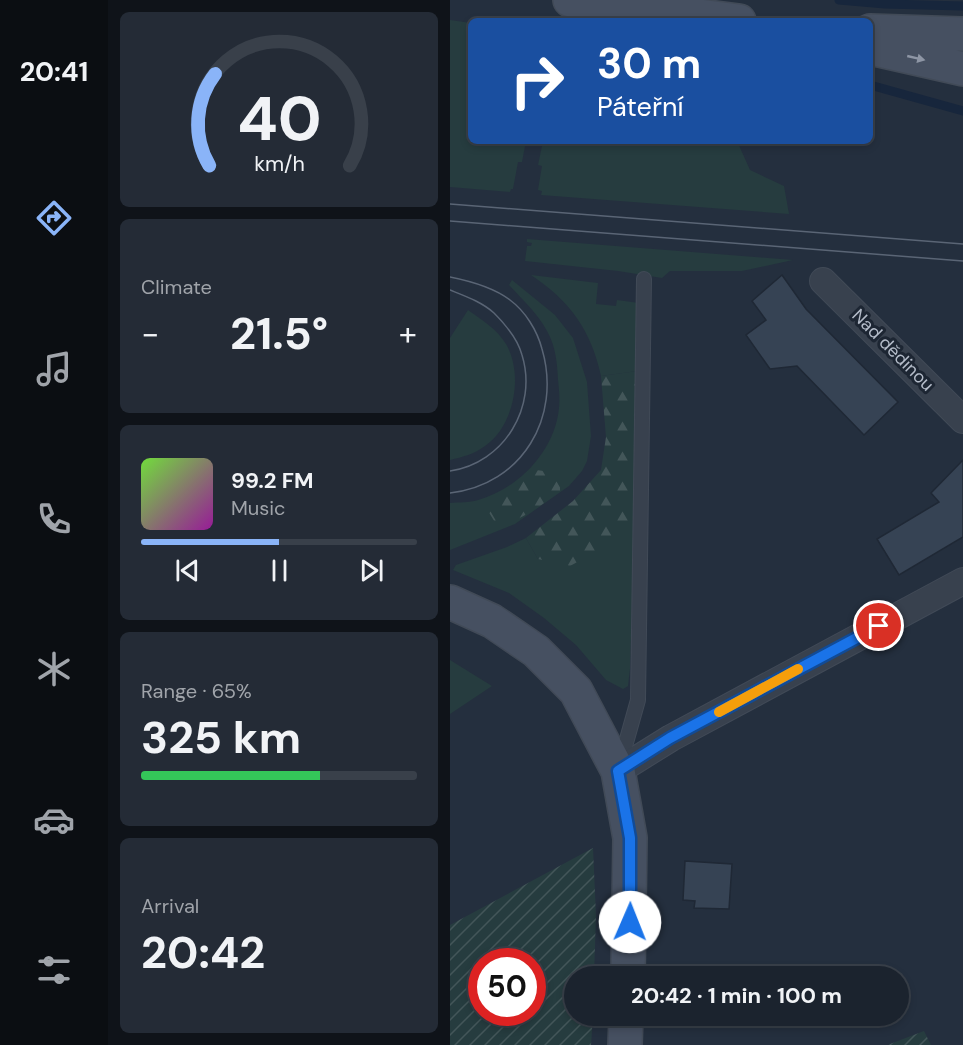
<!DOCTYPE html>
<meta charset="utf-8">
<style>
body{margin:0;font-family:"DM Sans",sans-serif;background:#242b36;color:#f1f3f6;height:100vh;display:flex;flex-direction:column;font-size:22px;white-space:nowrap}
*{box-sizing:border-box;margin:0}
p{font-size:20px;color:#a0a4aa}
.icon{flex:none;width:33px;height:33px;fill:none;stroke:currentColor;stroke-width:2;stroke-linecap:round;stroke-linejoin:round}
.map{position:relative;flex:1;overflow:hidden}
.drawer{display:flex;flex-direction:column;gap:12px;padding:12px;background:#0f1319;width:342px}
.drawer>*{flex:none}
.hud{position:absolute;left:18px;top:18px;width:405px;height:126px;border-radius:9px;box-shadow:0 3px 9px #0003,0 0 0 2px #39404a;background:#1a4fa0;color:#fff;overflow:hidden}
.speed{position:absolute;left:18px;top:948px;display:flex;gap:12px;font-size:30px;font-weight:700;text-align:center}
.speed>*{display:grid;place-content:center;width:78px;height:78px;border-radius:50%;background:#1b232e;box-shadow:0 3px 9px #0003,0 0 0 2px #39404a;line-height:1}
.speed .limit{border:9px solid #d22;background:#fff;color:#111}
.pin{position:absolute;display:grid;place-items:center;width:51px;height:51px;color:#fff;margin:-26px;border:3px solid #fff;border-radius:50%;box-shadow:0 2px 6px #0007}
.me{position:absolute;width:66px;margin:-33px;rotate:1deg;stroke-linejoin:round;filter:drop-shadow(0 0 4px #0008)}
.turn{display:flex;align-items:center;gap:21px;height:126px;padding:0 30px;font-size:27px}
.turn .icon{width:78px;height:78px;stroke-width:2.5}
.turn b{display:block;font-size:42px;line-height:51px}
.big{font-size:45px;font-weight:700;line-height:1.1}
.drawer .widget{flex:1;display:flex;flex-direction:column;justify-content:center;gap:9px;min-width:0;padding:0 21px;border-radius:9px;background:#242b36}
.drawer .dial{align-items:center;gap:0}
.dial svg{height:156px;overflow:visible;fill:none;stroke:#39404a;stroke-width:7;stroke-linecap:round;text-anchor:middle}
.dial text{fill:#f1f3f6;stroke:none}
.song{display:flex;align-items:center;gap:18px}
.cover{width:72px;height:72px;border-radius:9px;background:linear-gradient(135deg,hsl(100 70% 55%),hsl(300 70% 35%))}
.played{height:6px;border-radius:3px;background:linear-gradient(90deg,#8ab4f8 50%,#39404a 50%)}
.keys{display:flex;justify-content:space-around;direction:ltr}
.heat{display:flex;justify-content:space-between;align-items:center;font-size:33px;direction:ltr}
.charge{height:9px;border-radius:4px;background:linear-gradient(90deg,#34c759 65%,#39404a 0)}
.trip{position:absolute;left:114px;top:966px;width:345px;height:60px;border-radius:30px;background:#1b232e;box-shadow:0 3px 9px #0003,0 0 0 2px #39404a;font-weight:700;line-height:60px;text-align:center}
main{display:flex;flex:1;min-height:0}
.tab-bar{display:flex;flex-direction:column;width:108px;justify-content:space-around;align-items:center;background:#0b0e12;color:#a0a4aa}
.tab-bar .icon{width:42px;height:42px}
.tab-bar .selected{color:#8ab4f8}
.tab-bar b{font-size:27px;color:#f1f3f6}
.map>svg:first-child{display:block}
.green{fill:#263c3f}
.forest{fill:url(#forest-firs)}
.garden{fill:url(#garden-furrows);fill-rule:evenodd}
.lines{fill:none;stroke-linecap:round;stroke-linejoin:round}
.stream{stroke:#17263c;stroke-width:9}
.building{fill:#364354;stroke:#1f2835;stroke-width:1.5}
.service-casing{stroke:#414a57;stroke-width:16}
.minor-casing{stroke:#414a57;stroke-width:28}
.secondary-casing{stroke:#414a57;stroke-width:36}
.service{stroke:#38414e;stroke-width:14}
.minor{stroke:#38414e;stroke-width:26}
.secondary{stroke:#465061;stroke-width:33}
.tram{stroke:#5a6575;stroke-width:1.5}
.oneway{fill:#8e96a5}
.route-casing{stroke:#114b97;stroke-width:15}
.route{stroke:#1a73e8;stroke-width:10}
.slow{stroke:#f59e0b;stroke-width:10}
.labels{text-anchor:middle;stroke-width:6;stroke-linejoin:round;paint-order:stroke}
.street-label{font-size:18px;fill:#b4bcc9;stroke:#1d2633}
</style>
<main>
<nav class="tab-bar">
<b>20:41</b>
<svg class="icon selected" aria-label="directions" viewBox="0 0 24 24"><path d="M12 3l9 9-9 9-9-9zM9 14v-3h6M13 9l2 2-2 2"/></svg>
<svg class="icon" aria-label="music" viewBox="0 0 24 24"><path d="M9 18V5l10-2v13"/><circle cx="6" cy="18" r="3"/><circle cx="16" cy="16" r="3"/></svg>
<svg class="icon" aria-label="phone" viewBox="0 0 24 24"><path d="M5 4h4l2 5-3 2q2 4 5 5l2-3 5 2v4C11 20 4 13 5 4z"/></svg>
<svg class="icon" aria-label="climate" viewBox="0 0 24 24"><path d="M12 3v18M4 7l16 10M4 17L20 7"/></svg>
<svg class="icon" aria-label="car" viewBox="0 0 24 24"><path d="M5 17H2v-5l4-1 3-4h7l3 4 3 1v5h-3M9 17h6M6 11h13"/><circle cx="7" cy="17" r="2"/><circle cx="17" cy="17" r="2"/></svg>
<svg class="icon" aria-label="filters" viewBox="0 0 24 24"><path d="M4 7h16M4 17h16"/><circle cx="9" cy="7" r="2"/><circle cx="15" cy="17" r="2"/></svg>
</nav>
<section class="drawer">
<div class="widget dial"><svg viewBox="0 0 100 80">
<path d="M14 69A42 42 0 1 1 86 69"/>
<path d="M14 69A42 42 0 0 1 17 22" stroke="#8ab4f8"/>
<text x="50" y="56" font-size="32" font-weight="700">40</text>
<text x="50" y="72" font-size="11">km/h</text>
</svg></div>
<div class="widget"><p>Climate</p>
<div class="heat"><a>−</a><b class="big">21.5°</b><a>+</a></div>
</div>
<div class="widget">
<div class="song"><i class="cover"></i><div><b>99.2 FM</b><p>Music</p></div></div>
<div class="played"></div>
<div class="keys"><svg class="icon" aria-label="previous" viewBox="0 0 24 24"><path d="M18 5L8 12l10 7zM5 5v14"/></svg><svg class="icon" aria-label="pause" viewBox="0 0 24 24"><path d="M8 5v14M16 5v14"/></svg><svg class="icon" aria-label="next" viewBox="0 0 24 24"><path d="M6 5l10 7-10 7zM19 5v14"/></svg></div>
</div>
<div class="widget"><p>Range · 65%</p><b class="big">325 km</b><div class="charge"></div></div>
<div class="widget"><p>Arrival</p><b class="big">20:42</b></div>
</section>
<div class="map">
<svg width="513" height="1045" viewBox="0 0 513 1045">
<defs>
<pattern id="forest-firs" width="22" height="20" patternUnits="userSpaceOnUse" patternTransform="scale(1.5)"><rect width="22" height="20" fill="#263c3f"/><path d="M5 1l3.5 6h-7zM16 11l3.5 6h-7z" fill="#435659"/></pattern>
<pattern id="garden-furrows" width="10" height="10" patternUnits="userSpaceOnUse" patternTransform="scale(1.5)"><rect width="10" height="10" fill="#263c3f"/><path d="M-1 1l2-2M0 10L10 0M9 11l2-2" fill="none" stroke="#435659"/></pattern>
</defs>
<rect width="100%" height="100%" fill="#242f3e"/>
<path class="green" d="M 0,20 L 21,23 L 21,141 L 76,141 L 72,162 L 68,162 L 63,189 L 61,189 L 60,192 L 0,187 Z
M 93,141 L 287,141 L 300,170 L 334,186 L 339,214 L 91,195 L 92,191 L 88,190 L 92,166 L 88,165 Z
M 77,239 L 343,260 L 292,271 L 220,271 L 212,278 L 168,271 L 75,261 L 77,246 L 81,246 L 82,243 L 77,242 Z
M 81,275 L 148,283 L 146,304 L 166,306 L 167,300 L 189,303 L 188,371 L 151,376 C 141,330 120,301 81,275 Z
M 62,280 L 105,315 L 123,338 L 137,382 L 141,436 L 137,461 L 132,471 L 119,486 L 65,524 L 0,550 L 0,503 C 9,502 19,503 28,500 C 68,489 105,451 109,408 C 110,399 109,389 108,380 C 107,363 106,347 97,331 C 88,314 73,300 59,285 Z
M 18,310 C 32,320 47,329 56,344 C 74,375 64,426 35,446 C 24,454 13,457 0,460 L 0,338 Z
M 185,509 L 180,669 L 178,686 L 173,689 L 156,680 L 126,645 L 94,618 L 59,593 L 3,570 L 6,565 L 57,547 L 76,538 L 88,559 Z
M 0,660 L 42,686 L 0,714 Z"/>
<path class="forest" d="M 188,371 L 185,509 L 173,537 L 120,566 L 88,559 L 76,538 L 123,501 L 151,470 L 156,437 L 151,376 Z
M 86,470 L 102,472 L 110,483 L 110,491 C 90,507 72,519 48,527 L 38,511 L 60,489 Z"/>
<path class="garden" d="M 143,848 L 146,916 L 144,976 L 124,976 L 124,1016 L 143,1016 L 141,1045 L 0,1045 L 0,925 ZM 32,962 L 82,962 L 82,1012 L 32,1012 Z
M 474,1031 L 481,1045 L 438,1045 L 440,1044 Z"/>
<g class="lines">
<path class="stream" d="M 389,0 L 435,4 L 513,6
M 420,85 L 513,111"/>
</g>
<path class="building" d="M 332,275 L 356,309 L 448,402 L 414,435 L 347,366 L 320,369 L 296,335 L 316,320 L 302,301 Z
M 513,460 L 513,537 L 449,575 L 427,539 L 489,502 L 481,493 Z
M 235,861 L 282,864 L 279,909 L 244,908 L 245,901 L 233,900 Z"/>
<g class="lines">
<g class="service-casing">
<path id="service" d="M 170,764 L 188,700 L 194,279"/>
</g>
<g class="minor-casing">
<path id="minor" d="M 373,281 L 513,420
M 168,771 L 221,738 L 513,581"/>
</g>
<g class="secondary-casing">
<path id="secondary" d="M 120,0 L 289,21
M 420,31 L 513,34
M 420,48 L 513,69
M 0,602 L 42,621 L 86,651 L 126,691 L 168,771 L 180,838 L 178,976
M 175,1045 L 176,1016"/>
</g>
<use href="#service" class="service"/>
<use href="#minor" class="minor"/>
<use href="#secondary" class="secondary"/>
<path class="tram" d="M 0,204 L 513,244
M 0,221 L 513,261
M 0,277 C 20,281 43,287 60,300 C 75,311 87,330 92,349 C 112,417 72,485 0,493
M 0,290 C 15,296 32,302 44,313 C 55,324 68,340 72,355 C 88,407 54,463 0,471"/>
</g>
<defs><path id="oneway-solid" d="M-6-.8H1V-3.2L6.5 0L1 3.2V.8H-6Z" transform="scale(1.5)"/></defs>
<use class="oneway" href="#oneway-solid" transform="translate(466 58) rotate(13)"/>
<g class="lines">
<g class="route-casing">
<path id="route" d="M 180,922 L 180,838 L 168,771 L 220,738 L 429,626"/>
</g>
<use href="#route" class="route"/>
<path class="slow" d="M 269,712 L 348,669"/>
</g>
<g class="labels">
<g class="street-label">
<text transform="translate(443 350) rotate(45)" y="6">Nad dědinou</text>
</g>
</g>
</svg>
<div class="speed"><div class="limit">50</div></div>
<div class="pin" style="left:429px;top:626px;background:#d93025"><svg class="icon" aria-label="arrive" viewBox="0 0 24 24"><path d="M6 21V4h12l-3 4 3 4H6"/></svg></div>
<svg class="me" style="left:180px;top:922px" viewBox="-20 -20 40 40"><circle r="19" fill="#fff"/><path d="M0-13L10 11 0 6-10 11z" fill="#1a73e8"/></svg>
<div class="trip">20:42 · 1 min · 100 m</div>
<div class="hud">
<div class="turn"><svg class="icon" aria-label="right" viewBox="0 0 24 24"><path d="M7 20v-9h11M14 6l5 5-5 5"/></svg><div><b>30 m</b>Páteřní</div></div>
</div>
</div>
</main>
